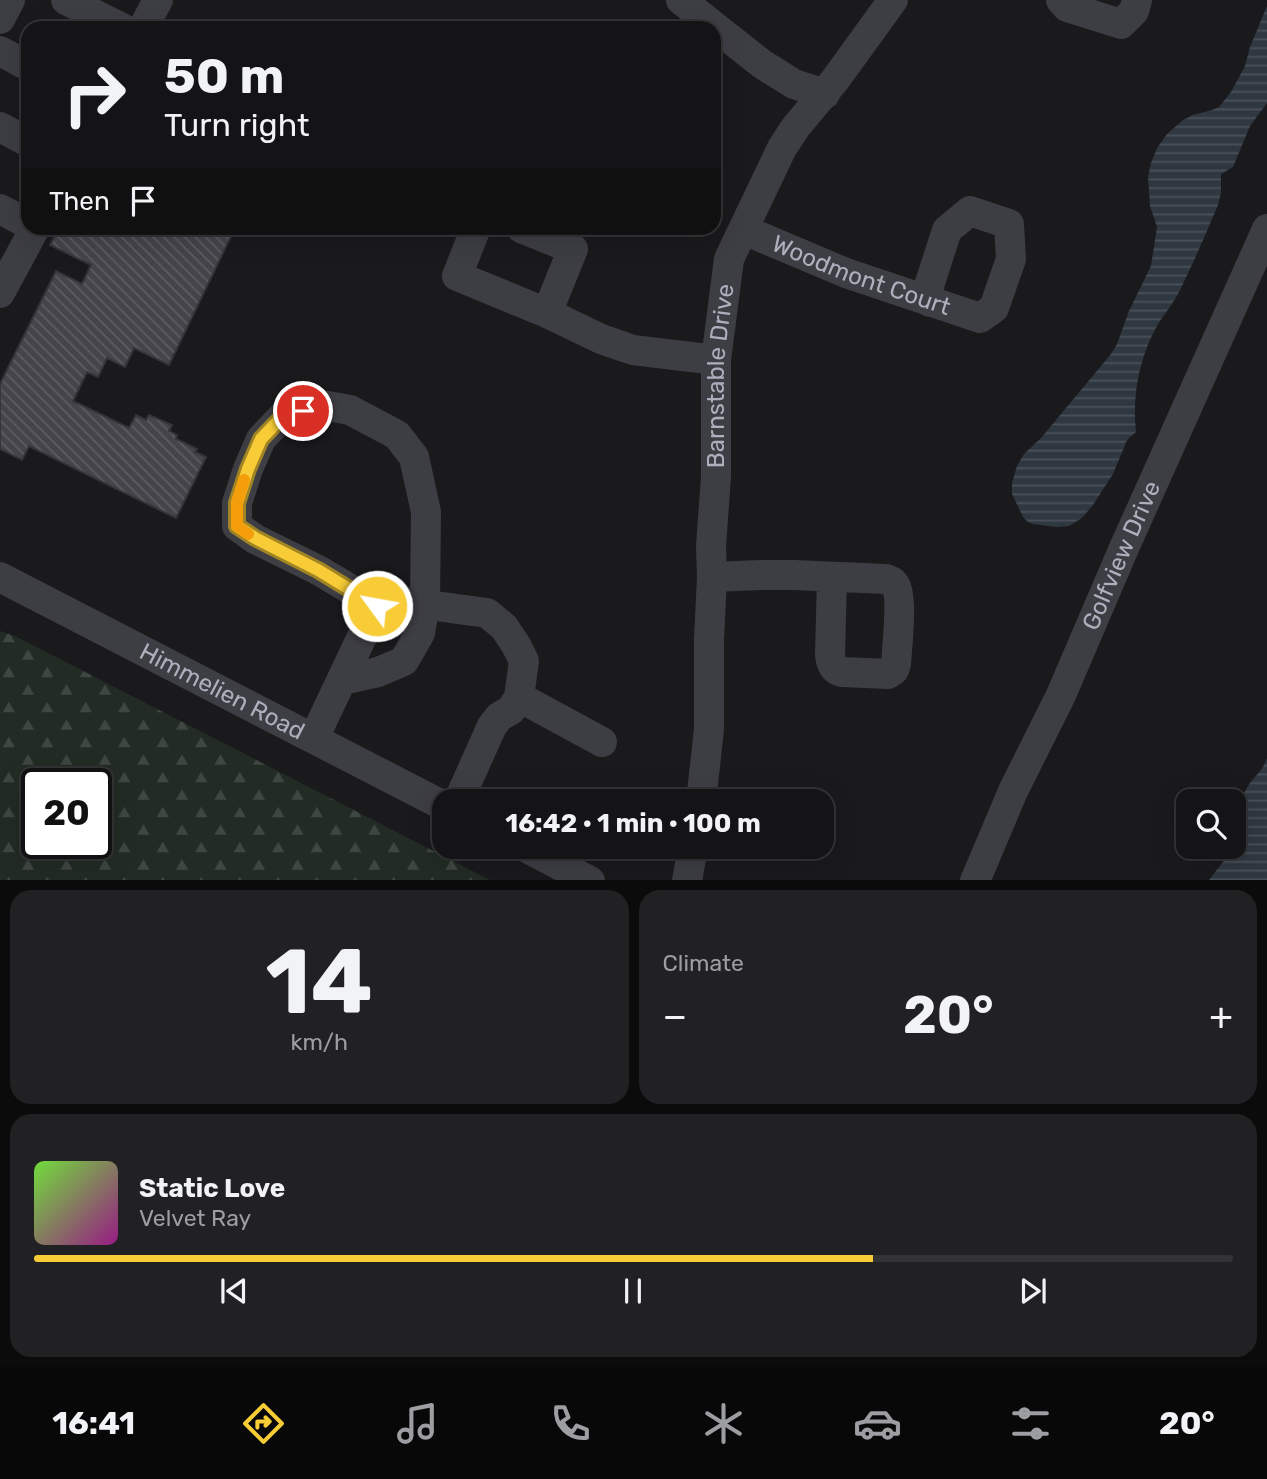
<!DOCTYPE html>
<meta charset="utf-8">
<style>
body{margin:0;font-family:Rubik,sans-serif;background:#212123;color:#f1f3f6;height:100vh;display:flex;flex-direction:column;font-size:26px;white-space:nowrap}
*{box-sizing:border-box;margin:0}
p{font-size:23px;color:#9d9ea1}
.icon{flex:none;width:38px;height:38px;fill:none;stroke:currentColor;stroke-width:2;stroke-linecap:round;stroke-linejoin:round}
.map{position:relative;height:880px;overflow:hidden}
.sheet{display:flex;flex-direction:column;gap:10px;padding:10px;background:#0b0b0c;flex:1}
.sheet>*{flex:none}
.hud{position:absolute;left:21px;top:21px;width:700px;height:214px;border-radius:21px;box-shadow:0 7px 28px #0002,0 0 0 2px #333335;background:#141416;color:#f1f3f6;overflow:hidden}
.buttons{position:absolute;left:1176px;top:789px;display:grid;gap:14px}
.buttons a{display:grid;place-items:center;width:70px;height:70px;border-radius:14px;background:#141416;box-shadow:0 7px 28px #0002,0 0 0 2px #333335;font-size:35px}
.speed{position:absolute;left:21px;top:768px;display:flex;gap:14px;font-size:35px;font-weight:700;text-align:center}
.speed>*{display:grid;place-content:center;width:91px;height:91px;border-radius:50%;background:#141416;box-shadow:0 7px 28px #0002,0 0 0 2px #333335;line-height:1}
.speed .limit{border:4px solid #111;border-radius:10px;background:#fff;color:#111}
.pin{position:absolute;display:grid;place-items:center;width:60px;height:60px;color:#fff;margin:-30px;border:4px solid #fff;border-radius:50%;box-shadow:0 2px 7px #0007}
.me{position:absolute;width:77px;margin:-38px;rotate:302deg;stroke-linejoin:round;filter:drop-shadow(0 0 5px #0008)}
.turn{display:flex;align-items:center;gap:24px;height:147px;padding:0 28px;font-size:32px}
.turn .icon{width:91px;height:91px;stroke-width:2.5}
.turn b{display:block;font-size:49px;line-height:60px}
.then{display:flex;align-items:center;height:66px;padding:0 28px;background:#0003;gap:14px;font-size:26px}
.big{font-size:52px;font-weight:700;line-height:1.1}
.sheet .widget{flex:1;display:flex;flex-direction:column;justify-content:center;gap:10px;min-width:0;padding:0 24px;border-radius:21px;background:#212123}
.sheet .dial{align-items:center;gap:0}
.dial b{font-size:91px;line-height:1}
.song{display:flex;align-items:center;gap:21px}
.cover{width:84px;height:84px;border-radius:10px;background:linear-gradient(135deg,hsl(100 70% 55%),hsl(310 70% 35%))}
.played{height:7px;border-radius:4px;background:linear-gradient(90deg,#f7cc37 70%,#333335 70%)}
.keys{display:flex;justify-content:space-around;direction:ltr}
.heat{display:flex;justify-content:space-between;align-items:center;font-size:38px;direction:ltr}
.sheet .tiles{flex:1;display:grid;gap:10px;grid-template-columns:1fr 1fr}
.widget:last-child{grid-column:span 2}
.trip{position:absolute;left:432px;top:789px;width:402px;height:70px;border-radius:21px;background:#141416;box-shadow:0 7px 28px #0002,0 0 0 2px #333335;font-weight:700;line-height:70px;text-align:center}
.tabs{display:flex;height:112px;justify-content:space-around;align-items:center;background:#080809;color:#9d9ea1}
.tabs .icon{width:49px;height:49px}
.tabs .selected{color:#f7cc37}
.tabs b{font-size:32px;color:#f1f3f6}
.map>svg:first-child{display:block}
.forest{fill:url(#forest-firs);fill-rule:evenodd}
.water{fill:url(#water-rules)}
.building{fill:url(#building-back-hatch);stroke:#353439;stroke-width:2}
.lines{fill:none;stroke-linecap:round;stroke-linejoin:round}
.minor{stroke:#3d3d44;stroke-width:30}
.route-casing{stroke:#a18524;stroke-width:18}
.route{stroke:#f7cc37;stroke-width:12}
.slow{stroke:#f59e0b;stroke-width:12}
.labels{text-anchor:middle;stroke-width:5;stroke-linejoin:round;paint-order:stroke}
.street-label{font-size:24px;fill:#acafbc;stroke:#151518}
</style>
<div class="map">
<svg width="1267" height="881" viewBox="0 0 1267 881">
<defs>
<pattern id="forest-firs" width="22" height="20" patternUnits="userSpaceOnUse" patternTransform="scale(1.75)"><rect width="22" height="20" fill="#222b24"/><path d="M5 1l3.5 6h-7zM16 11l3.5 6h-7z" fill="#3f4742"/></pattern>
<pattern id="water-rules" width="6" height="5" patternUnits="userSpaceOnUse" patternTransform="scale(1.75)"><rect width="6" height="5" fill="#2f3741"/><path d="M0 2.5h6" fill="none" stroke="#4a515a"/></pattern>
<pattern id="building-back-hatch" width="6" height="6" patternUnits="userSpaceOnUse" patternTransform="scale(1.75)"><rect width="6" height="6" fill="#44444a"/><path d="M-1 5l2 2M0 0l6 6M5-1l2 2" fill="none" stroke="#5c5c62"/></pattern>
</defs>
<rect width="100%" height="100%" fill="#1a1a1d"/>
<path class="forest" d="M 0,631 L 15,636 L 490,880 L 0,880 ZM 37,784 L 96,784 L 96,844 L 37,844 Z"/>
<path class="water" d="M 1267,6 L 1267,103 L 1250,126 L 1233,167 L 1221,174 L 1221,193 L 1218,205 C 1206,233 1194,262 1180,290 C 1174,303 1164,314 1157,326 C 1139,358 1132,396 1136,432 L 1127,440 L 1113,474 L 1093,505 L 1082,518 L 1069,526 L 1056,527 L 1033,524 L 1028,522 L 1023,517 L 1012,494 L 1012,483 L 1017,466 L 1024,454 L 1041,438 L 1111,354 L 1117,344 L 1129,311 L 1151,266 L 1157,227 L 1150,206 L 1148,177 L 1151,163 L 1157,148 L 1167,134 L 1183,120 L 1193,115 L 1212,110 L 1219,107 L 1231,92 L 1245,66 L 1250,47 Z
M 1267,758 L 1267,880 L 1209,880 L 1226,858 L 1228,847 L 1234,847 C 1234,824 1236,806 1248,786 C 1255,775 1263,771 1267,758 Z"/>
<path class="building" d="M 59,228 L 101,228 L 106,230 L 108,228 L 235,228 L 169,365 L 134,348 L 125,367 L 107,358 L 98,377 L 87,372 L 73,401 L 129,428 L 136,415 L 146,420 L 149,415 L 172,425 L 169,431 L 177,435 L 176,439 L 197,449 L 195,452 L 206,457 L 176,518 L 29,446 L 22,460 L 0,449 L 0,384 L 56,271 L 82,284 L 91,265 L 50,245 Z"/>
<g class="lines">
<g class="minor">
<path d="M 66,0 L 122,28"/>
<path d="M 681,0 L 762,64 L 794,84 L 825,94"/>
<path d="M 1061,0 L 1067,7 L 1121,24 L 1134,11 L 1137,0"/>
<path d="M 0,19 L 10,0"/>
<path d="M 143,28 L 158,0"/>
<path d="M 0,51 L 28,66"/>
<path d="M 0,127 L 28,142"/>
<path d="M 0,209 L 28,224"/>
<path d="M 476,228 L 457,276 L 547,313 L 601,339 L 633,350 L 716,360"/>
<path d="M 521,228 L 573,249 L 547,313"/>
<path id="s1" d="M 744,230 L 846,273 L 980,318 L 994,308 L 1011,259 L 1009,224 L 970,211 L 947,230 L 929,286 L 930,302"/>
<path d="M 0,293 L 35,228"/>
<path id="s2" d="M 0,577 L 444,806"/>
<path d="M 712,577 L 761,575 L 794,575 L 886,579 C 891,581 893,581 895,585 C 903,596 897,648 896,664 L 894,670 L 888,674 L 842,672 C 833,670 831,664 830,655 L 832,578"/>
<path d="M 342,680 L 378,672 L 404,661 L 420,633 L 425,604 L 426,512 L 414,457 L 397,435 L 350,410 L 322,405 L 283,416 L 261,439 L 248,469 L 237,503 L 237,526 L 255,539 L 318,570 L 377,605 L 406,602 L 487,613 L 504,627 L 516,645 L 524,661 L 519,697 L 511,710 L 499,717 L 492,726 L 458,802"/>
<path d="M 519,697 L 602,742"/>
<path d="M 314,738 L 377,605"/>
<path id="s3" d="M 701,802 L 709,729 L 709,640 L 712,577 L 711,546 L 716,477 L 716,360 L 729,259 L 782,148 L 795,128 L 835,80 L 893,0"/>
<path d="M 525,847 L 590,881"/>
<path d="M 687,881 L 693,847"/>
<path id="s4" d="M 975,881 L 1013,791 L 1061,695 L 1124,548 L 1267,229"/>
</g>
</g>
<g class="lines">
<g class="route-casing">
<path id="route" d="M 303,411 L 283,416 L 261,439 L 248,469 L 237,503 L 237,526 L 255,538 L 318,570 L 377,606"/>
</g>
<use href="#route" class="route"/>
<path class="slow" d="M 244,480 L 237,503 L 237,526 L 248,534"/>
</g>
<g class="labels">
<g class="street-label">
<text dy="8" stroke="none"><textPath href="#s1" startOffset="126">Woodmont Court</textPath></text>
<text dy="8" stroke="none"><textPath href="#s3" startOffset="427">Barnstable Drive</textPath></text>
<text dy="8" stroke="none"><textPath href="#s4" startOffset="357">Golfview Drive</textPath></text>
<text dy="8" stroke="none"><textPath href="#s2" startOffset="250">Himmelien Road</textPath></text>
</g>
</g>
</svg>
<div class="buttons">
<a><svg class="icon" aria-label="search" viewBox="0 0 24 24"><circle cx="10" cy="10" r="6"/><path d="M15 15l6 6"/></svg></a>
</div>
<div class="speed"><div class="limit">20</div></div>
<div class="pin" style="left:303px;top:411px;background:#d93025"><svg class="icon" aria-label="arrive" viewBox="0 0 24 24"><path d="M6 21V4h12l-3 4 3 4H6"/></svg></div>
<svg class="me" style="left:377px;top:606px" viewBox="-20 -20 40 40"><circle r="17" fill="#f7cc37" stroke="#fff" stroke-width="3"/><path d="M0-11L8 9 0 5-8 9z" fill="#fff"/></svg>
<div class="trip">16:42 · 1 min · 100 m</div>
<div class="hud">
<div class="turn"><svg class="icon" aria-label="right" viewBox="0 0 24 24"><path d="M7 20v-9h11M14 6l5 5-5 5"/></svg><div><b>50 m</b>Turn right</div></div>
<div class="then">Then<svg class="icon" aria-label="arrive" viewBox="0 0 24 24"><path d="M6 21V4h12l-3 4 3 4H6"/></svg></div>
</div>
</div>
<section class="sheet">
<div class="tiles">
<div class="widget dial"><b>14</b><p>km/h</p></div>
<div class="widget"><p>Climate</p>
<div class="heat"><a>−</a><b class="big">20°</b><a>+</a></div>
</div>
<div class="widget">
<div class="song"><i class="cover"></i><div><b>Static Love</b><p>Velvet Ray</p></div></div>
<div class="played"></div>
<div class="keys"><svg class="icon" aria-label="previous" viewBox="0 0 24 24"><path d="M18 5L8 12l10 7zM5 5v14"/></svg><svg class="icon" aria-label="pause" viewBox="0 0 24 24"><path d="M8 5v14M16 5v14"/></svg><svg class="icon" aria-label="next" viewBox="0 0 24 24"><path d="M6 5l10 7-10 7zM19 5v14"/></svg></div>
</div>
</div>
</section>
<nav class="tabs">
<b>16:41</b>
<svg class="icon selected" aria-label="directions" viewBox="0 0 24 24"><path d="M12 3l9 9-9 9-9-9zM9 14v-3h6M13 9l2 2-2 2"/></svg>
<svg class="icon" aria-label="music" viewBox="0 0 24 24"><path d="M9 18V5l10-2v13"/><circle cx="6" cy="18" r="3"/><circle cx="16" cy="16" r="3"/></svg>
<svg class="icon" aria-label="phone" viewBox="0 0 24 24"><path d="M5 4h4l2 5-3 2q2 4 5 5l2-3 5 2v4C11 20 4 13 5 4z"/></svg>
<svg class="icon" aria-label="climate" viewBox="0 0 24 24"><path d="M12 3v18M4 7l16 10M4 17L20 7"/></svg>
<svg class="icon" aria-label="car" viewBox="0 0 24 24"><path d="M5 17H2v-5l4-1 3-4h7l3 4 3 1v5h-3M9 17h6M6 11h13"/><circle cx="7" cy="17" r="2"/><circle cx="17" cy="17" r="2"/></svg>
<svg class="icon" aria-label="filters" viewBox="0 0 24 24"><path d="M4 7h16M4 17h16"/><circle cx="9" cy="7" r="2"/><circle cx="15" cy="17" r="2"/></svg>
<b>20°</b>
</nav>
